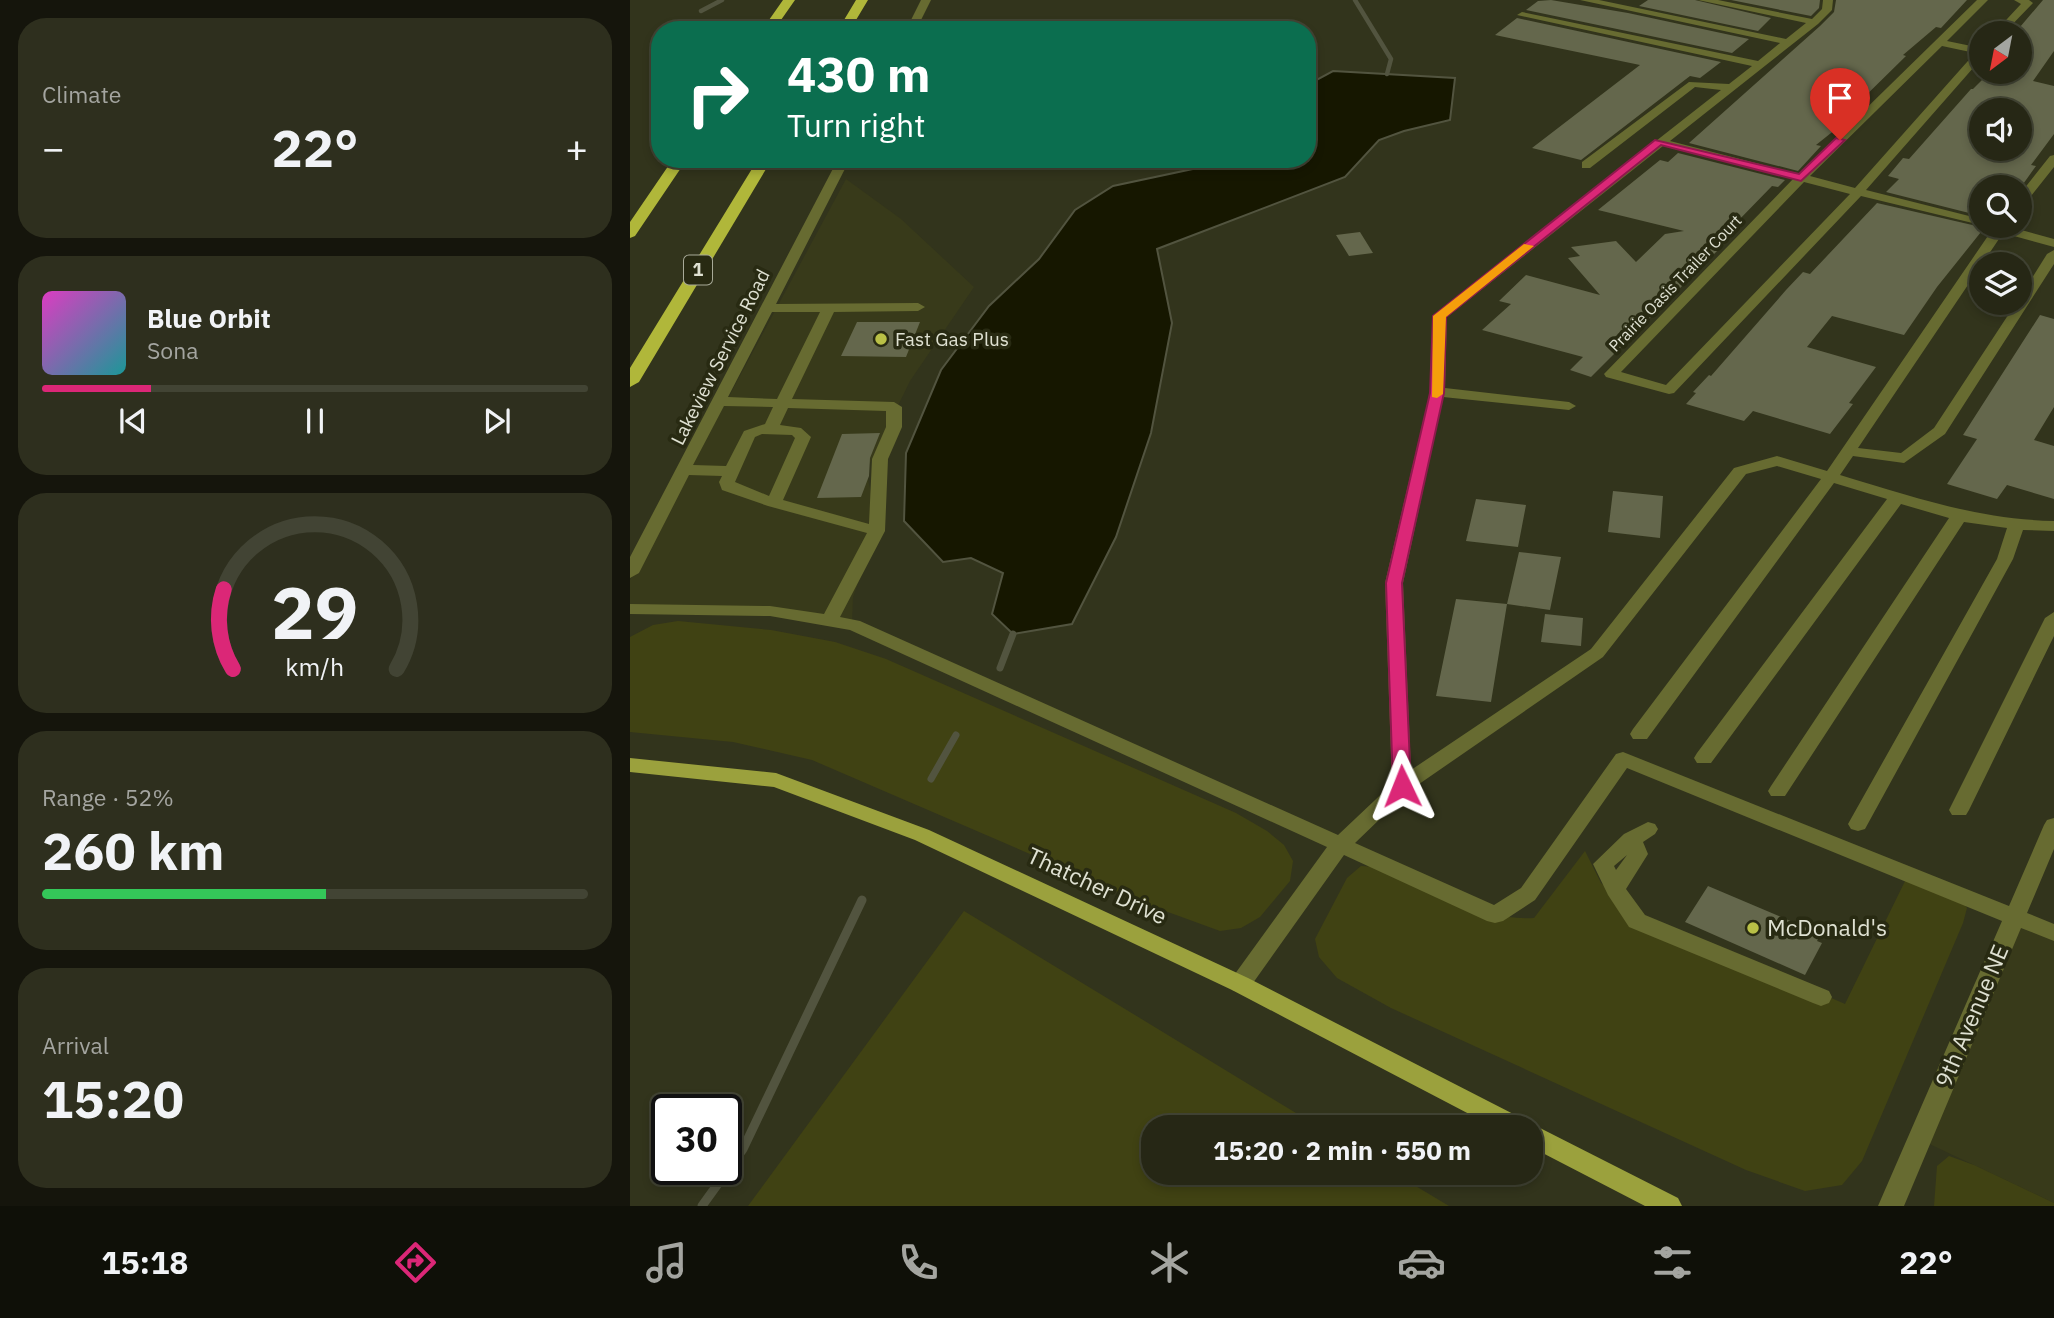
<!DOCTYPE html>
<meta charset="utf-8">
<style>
body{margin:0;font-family:"IBM Plex Sans",sans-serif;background:#2e2f1e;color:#f1f3f6;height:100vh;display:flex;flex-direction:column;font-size:26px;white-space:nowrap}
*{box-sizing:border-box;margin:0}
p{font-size:23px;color:#a4a5a0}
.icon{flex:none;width:38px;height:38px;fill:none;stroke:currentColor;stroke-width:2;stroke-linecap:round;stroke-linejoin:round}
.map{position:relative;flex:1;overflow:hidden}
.sheet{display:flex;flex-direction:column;gap:18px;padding:18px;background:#15150c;width:630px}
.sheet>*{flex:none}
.top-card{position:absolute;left:21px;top:21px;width:665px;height:147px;border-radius:28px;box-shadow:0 4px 10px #0003,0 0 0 2px #424434;background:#0b6e4f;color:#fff;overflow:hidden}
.needle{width:46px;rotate:212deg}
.fabs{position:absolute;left:1339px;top:21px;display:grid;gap:14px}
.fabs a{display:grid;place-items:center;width:63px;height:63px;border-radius:50%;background:#262715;box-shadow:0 4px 10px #0003,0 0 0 2px #424434;font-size:35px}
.speed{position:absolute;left:21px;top:1094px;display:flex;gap:14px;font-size:35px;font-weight:700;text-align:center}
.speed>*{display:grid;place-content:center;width:91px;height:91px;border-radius:50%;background:#262715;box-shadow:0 4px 10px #0003,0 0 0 2px #424434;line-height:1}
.speed .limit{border:4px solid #111;border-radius:10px;background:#fff;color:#111}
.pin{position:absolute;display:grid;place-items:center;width:60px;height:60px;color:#fff;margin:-72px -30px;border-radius:50% 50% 50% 0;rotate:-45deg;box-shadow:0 0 7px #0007}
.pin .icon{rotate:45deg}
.me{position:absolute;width:77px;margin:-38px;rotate:358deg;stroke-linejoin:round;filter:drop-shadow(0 0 5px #0008)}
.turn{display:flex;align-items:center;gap:24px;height:147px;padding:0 21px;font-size:32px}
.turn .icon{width:91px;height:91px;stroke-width:2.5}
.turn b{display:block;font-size:49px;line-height:60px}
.big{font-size:52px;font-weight:700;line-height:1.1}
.sheet .card{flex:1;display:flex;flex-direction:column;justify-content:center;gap:10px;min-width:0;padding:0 24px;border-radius:28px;background:#2e2f1e}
.sheet .dial{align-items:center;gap:0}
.dial svg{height:182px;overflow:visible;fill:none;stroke:#424434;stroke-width:7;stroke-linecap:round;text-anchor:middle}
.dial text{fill:#f1f3f6;stroke:none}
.song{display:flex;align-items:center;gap:21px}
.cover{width:84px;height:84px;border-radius:10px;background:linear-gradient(135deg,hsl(310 70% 55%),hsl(180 70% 35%))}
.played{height:7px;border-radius:4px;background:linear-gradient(90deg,#db2777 20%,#424434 20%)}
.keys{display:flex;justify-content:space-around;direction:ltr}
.heat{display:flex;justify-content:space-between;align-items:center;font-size:38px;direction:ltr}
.charge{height:10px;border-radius:5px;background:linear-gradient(90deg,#34c759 52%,#424434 0)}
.trip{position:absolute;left:511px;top:1115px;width:402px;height:70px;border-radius:28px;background:#262715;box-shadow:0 4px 10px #0003,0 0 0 2px #424434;font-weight:700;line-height:70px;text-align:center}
.tabs{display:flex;height:112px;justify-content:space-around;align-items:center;background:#0f1008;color:#a4a5a0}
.tabs .icon{width:49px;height:49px}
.tabs .on{color:#db2777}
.tabs b{font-size:32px;color:#f1f3f6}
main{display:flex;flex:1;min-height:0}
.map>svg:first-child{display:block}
.built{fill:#383a1a}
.green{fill:#404213}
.water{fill:#161700;stroke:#52543f;stroke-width:2}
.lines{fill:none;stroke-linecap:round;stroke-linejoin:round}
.stream-far2{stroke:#52543f;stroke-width:4.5}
.stream-far1{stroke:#52543f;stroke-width:7}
.stream{stroke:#52543f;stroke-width:9}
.building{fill:#64674c;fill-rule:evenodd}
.minor{fill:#676b31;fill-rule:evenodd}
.major{fill:#9ba13d;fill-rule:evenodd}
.highway{fill:#b0b73a;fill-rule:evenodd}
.route{fill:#db2777;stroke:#8e194d;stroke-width:2}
.slow{fill:#f59e0b}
.poi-dot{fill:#b9c046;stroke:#282a12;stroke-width:2.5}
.labels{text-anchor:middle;stroke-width:7;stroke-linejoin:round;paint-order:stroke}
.far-street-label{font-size:16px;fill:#dfe1d2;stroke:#282a12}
.shield{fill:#282a12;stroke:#a8aa98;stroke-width:2}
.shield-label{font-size:18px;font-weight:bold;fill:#dfe1d2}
.poi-label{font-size:19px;fill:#dfe1d2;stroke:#282a12;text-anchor:start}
.street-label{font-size:19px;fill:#dfe1d2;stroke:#282a12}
.near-street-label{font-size:23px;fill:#dfe1d2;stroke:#282a12}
.near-poi-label{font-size:23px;fill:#dfe1d2;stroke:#282a12;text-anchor:start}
</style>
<main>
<section class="sheet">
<div class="card"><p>Climate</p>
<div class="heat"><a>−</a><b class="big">22°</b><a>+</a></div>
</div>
<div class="card">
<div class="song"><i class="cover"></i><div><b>Blue Orbit</b><p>Sona</p></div></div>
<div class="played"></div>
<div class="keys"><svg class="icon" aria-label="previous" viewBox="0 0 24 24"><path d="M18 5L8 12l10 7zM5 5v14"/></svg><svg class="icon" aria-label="pause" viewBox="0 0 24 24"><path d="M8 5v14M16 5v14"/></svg><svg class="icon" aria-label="next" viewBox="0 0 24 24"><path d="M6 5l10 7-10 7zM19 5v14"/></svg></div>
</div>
<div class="card dial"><svg viewBox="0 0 100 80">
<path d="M14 69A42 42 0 1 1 86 69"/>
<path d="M14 69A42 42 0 0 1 10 34" stroke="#db2777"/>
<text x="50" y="56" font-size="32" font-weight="700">29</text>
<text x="50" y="72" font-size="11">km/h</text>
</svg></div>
<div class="card"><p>Range · 52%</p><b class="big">260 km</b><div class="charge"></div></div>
<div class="card"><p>Arrival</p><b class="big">15:20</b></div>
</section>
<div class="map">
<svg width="1424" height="1206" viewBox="0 0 1424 1206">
<rect width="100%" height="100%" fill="#32341c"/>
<path class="built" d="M 216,179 L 271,219 L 344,287 L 280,381 L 236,471 L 249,527 L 223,597 L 222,624 L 146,610 L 0,607 L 0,580 Z
M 1385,917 L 1424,933 L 1424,1203 L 1289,1139 Z"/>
<path class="green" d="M 48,621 L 141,630 L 205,642 L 256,659 L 606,813 L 637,831 L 654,845 L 663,861 L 660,881 L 630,917 L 611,928 L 590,931 L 516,904 L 182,760 L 103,742 L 0,732 L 0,637 L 23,625 Z
M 955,851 L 971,883 L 1008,914 L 1215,1004 L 1277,877 L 1331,900 L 1337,908 L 1333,923 L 1232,1161 L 1212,1185 L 1175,1191 L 1116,1170 L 761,1008 L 707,978 L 689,957 L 685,939 L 717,878 L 731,866 L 748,867 C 797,889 849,921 904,918 Z
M 334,911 L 689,1127 L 523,1127 L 523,1172 L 764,1173 L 819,1206 L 118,1206 Z
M 1319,1156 L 1344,1165 L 1424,1203 L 1424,1206 L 1304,1206 L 1307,1166 Z"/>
<path class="water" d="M 703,71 L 825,78 L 820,120 L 774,131 L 749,140 L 715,177 L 527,249 L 542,323 L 521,433 L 486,537 L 442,624 L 383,634 L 362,614 L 373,573 L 341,558 L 313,562 L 274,521 L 276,453 L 311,370 L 359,306 L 409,259 L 445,210 L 483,186 L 586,164 L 591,159 L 677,159 L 677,85 Z"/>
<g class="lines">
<path class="stream-far2" d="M 725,0 L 761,59 L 757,74
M 71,11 L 92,0"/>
<path class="stream-far1" d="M 370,668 L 383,634
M 301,779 L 326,735"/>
<path class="stream" d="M 72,1206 L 113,1149 L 232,900"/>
</g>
<path class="building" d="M 921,0 L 998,13 L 1119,39 L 1102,53 L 896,10 L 908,1 Z
M 1018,0 L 1065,0 L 1141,18 L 1128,31 L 1009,6 Z
M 1101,0 L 1190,0 L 1189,8 L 1181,16 Z
M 1206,0 L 1337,0 L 1311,28 L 1306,27 L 1273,55 L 1276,56 L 1220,111 L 1226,113 L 1186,145 L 1191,146 L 1168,171 L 1059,143 L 1190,26 L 1204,12 Z
M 1413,0 L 1424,0 L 1424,51 L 1403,81 L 1424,86 L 1424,134 L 1401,165 L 1406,166 L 1391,187 L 1351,187 L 1351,216 L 1256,192 L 1269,179 L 1258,176 L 1273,158 L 1279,159 L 1341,89 L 1343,89 L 1360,72 L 1390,72 L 1390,27 ZM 1351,110 L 1390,110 L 1390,149 L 1351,149 Z
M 887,18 L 1091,62 L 1070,78 L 1060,76 L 951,160 L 902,148 L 1010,65 L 865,35 Z
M 1048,153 L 1155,180 L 1148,187 L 1142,186 L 1106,223 L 1113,222 L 1091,242 L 1095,243 L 961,377 L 940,370 L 953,357 L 852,330 L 881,304 L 869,301 L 896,275 L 970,295 L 938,258 L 950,256 L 941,247 L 986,241 L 1006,262 L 1035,234 L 1054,231 L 968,210 L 1030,160 L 1038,162 Z
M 1247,203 L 1351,227 L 1351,232 L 1307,287 L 1274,335 L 1202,316 L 1177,347 L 1246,367 L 1219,403 L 1223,404 L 1200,434 L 1123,411 L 1114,421 L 1056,404 L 1066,393 L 1063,392 L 1079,375 L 1081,376 L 1156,290 L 1173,272 L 1180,274 Z
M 730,232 L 743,253 L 719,256 L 706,235 Z
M 1410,315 L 1424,319 L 1424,407 L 1404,440 L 1424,446 L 1424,499 L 1377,485 L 1367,499 L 1317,484 L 1347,439 L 1333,435 Z
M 227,322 L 290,322 L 276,357 L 211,356 Z
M 250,433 L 240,458 L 239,476 L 231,497 L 187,498 L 212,434 Z
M 983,491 L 1033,496 L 1030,538 L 978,532 Z
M 846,499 L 896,505 L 888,547 L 836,541 Z
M 889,552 L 931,557 L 920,610 L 877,604 Z
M 826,599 L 877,604 L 861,702 L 806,696 Z
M 915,614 L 953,618 L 951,646 L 911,642 Z
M 1078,886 L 1191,934 L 1187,941 L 1192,943 L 1175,975 L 1055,922 Z"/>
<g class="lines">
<path class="minor" d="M 291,0 L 301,0 L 286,30 L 276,30 Z
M 950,0 L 969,0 L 1156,39 L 1176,23 L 1068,0 L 1088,0 L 1182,19 L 1192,9 L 1193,0 L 1203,0 L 1202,10 L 1188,24 L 1040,141 L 1169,174 L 1347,0 L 1358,0 L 1317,41 L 1351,48 L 1351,59 L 1236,190 L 1351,219 L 1351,226 L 1377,226 L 1424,239 L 1424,247 L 1373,233 L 1228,448 L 1271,453 L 1304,428 L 1386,303 L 1390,303 L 1390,297 L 1417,254 L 1424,250 L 1424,264 L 1315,434 L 1274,463 L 1223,456 L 1210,475 C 1284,497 1345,519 1424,521 L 1424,531 L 1393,530 L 1383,559 L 1235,829 L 1228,831 L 1221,829 L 1218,824 L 1367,559 L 1377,528 L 1334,522 L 1155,796 L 1141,796 L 1138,791 L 1141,786 L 1319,518 L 1271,504 L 1081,763 L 1067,763 L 1064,758 L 1067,753 L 1257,499 L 1204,483 L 1017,739 L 1003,739 L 1000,734 L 1003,729 L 1191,479 L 1147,466 L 1116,474 L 973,657 L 779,791 L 725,843 L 864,905 L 891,888 L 986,754 L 993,752 L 1379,906 L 1414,825 L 1417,820 L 1424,818 L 1424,849 L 1397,913 L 1424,924 L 1424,941 L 1391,928 L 1274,1206 L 1248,1206 L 1372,921 L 997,768 L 905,900 L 873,921 L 865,923 L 857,921 L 714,855 L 618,990 L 610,993 L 602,990 L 599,984 L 602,978 L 697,847 L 220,630 L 140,616 L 0,614 L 0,604 L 140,606 L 194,614 L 237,533 L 138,506 L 92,490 L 89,482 L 92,476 L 59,475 L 9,573 L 0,578 L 0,557 L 208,159 L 220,159 L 146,304 L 288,303 L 295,307 L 288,311 L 204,312 L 162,399 L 264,402 L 272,407 L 272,427 L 258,459 L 255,531 L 210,617 L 230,621 L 708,835 L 762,784 L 755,583 L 800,392 L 803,316 L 1091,90 L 1065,87 L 960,168 L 952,168 L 952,162 L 1059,82 L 1099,84 L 1122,66 L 887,15 L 892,12 L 1128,61 L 1150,43 ZM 1312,46 L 1345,53 L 1225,188 L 1180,176 ZM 1033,146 L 1163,179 L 974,374 L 976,377 L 1039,394 L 1044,393 L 1231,196 L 1355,226 L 1362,230 L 1197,471 L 1147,456 L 1104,468 L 961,649 L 781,770 L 773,583 L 813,397 L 939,410 L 946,406 L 939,402 L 815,388 L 817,317 ZM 1174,182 L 1220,194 L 1036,385 L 991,372 ZM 142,312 L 190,312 L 147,399 L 98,397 ZM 94,406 L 143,407 L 135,424 L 114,431 L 96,466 L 63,465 ZM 158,408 L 256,411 L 256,427 L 242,459 L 239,524 L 153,500 L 181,437 L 171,428 L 150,425 ZM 132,434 L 162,435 L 165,438 L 139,496 L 105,482 L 125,437 Z
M 1384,0 L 1399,0 L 1403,3 L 1374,33 L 1364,33 L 1391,4 Z
M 1424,155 L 1424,167 L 1394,205 L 1390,206 L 1390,194 L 1420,156 Z
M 1424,612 L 1424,636 L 1339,810 L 1336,815 L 1322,815 L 1319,810 L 1415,618 Z
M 1018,822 L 1025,824 L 1028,829 L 1025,834 L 1013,842 L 1018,854 L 996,889 L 1015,915 L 1199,991 L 1202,997 L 1199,1003 L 1191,1006 L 1183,1003 L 999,927 L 978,895 L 963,864 L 994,834 ZM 997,855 L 986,870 L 984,866 Z"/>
<path class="major" d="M 0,758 L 146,773 L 299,830 L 618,978 L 895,1120 L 898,1126 L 910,1128 L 1048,1198 L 1052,1206 L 1015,1206 L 901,1147 L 901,1127 L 864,1127 L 602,990 L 285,840 L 144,787 L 0,772 Z"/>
<path class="highway" d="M 153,0 L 165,0 L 144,30 L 132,30 Z
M 226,0 L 238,0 L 220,30 L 208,30 Z
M 43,159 L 57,159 L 5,236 L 0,238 L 0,222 Z
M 128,159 L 142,159 L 9,382 L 0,387 L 0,368 Z"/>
</g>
<path class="route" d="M 1206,138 L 1215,140 L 1171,181 L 1031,145 L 816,317 L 814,393 L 772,583 L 781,786 L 778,790 L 765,790 L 763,786 L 756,583 L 800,393 L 803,316 L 1025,140 L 1169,174 Z"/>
<path class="slow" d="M 894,244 L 904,246 L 816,317 L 813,394 L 807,398 L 802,397 L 803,316 Z"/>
<g class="poi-dot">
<circle cx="251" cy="339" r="7"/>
<circle cx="1123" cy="928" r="7"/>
</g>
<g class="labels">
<g class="far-street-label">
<text transform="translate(1045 283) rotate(-46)" y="6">Prairie Oasis Trailer Court</text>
</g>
<rect class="shield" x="54" y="255.5" width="28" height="29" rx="5"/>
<g class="shield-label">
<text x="68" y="276">1</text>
</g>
<g class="poi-label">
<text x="265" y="346">Fast Gas Plus</text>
</g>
<g class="street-label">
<text transform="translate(90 357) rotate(-63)" y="7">Lakeview Service Road</text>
</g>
<g class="near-street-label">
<text transform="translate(467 886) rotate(25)" y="8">Thatcher Drive</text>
<text transform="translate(1342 1016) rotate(-67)" y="8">9th Avenue NE</text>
</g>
<g class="near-poi-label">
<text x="1137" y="936">McDonald's</text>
</g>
</g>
</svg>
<div class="fabs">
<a><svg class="needle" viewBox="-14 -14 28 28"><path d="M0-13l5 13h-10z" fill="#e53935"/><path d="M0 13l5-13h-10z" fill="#a4a5a0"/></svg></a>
<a><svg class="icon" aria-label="sound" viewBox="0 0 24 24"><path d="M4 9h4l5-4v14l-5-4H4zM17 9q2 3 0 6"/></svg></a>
<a><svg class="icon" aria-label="search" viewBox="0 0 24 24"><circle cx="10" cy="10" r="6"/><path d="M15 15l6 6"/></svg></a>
<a><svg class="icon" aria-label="layers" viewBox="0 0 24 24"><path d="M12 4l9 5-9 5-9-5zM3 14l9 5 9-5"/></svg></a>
</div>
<div class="speed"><div class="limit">30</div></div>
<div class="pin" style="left:1210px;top:140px;background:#d93025"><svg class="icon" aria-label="arrive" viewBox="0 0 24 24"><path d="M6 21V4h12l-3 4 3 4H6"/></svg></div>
<svg class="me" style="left:772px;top:786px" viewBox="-20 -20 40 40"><path d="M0-17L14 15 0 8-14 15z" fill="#db2777" stroke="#fff" stroke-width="4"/></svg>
<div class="trip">15:20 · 2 min · 550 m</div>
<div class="top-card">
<div class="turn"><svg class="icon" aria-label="right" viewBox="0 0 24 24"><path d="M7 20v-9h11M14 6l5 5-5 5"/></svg><div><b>430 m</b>Turn right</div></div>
</div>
</div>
</main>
<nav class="tabs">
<b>15:18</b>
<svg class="icon on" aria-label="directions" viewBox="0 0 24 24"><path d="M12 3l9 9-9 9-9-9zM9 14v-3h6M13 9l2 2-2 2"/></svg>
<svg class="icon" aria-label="music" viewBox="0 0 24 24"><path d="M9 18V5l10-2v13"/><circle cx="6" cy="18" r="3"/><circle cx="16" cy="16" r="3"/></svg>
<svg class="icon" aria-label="phone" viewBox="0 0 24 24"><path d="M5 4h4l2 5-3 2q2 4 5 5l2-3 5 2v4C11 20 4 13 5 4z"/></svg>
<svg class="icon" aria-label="climate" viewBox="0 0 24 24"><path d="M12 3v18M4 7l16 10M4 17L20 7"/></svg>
<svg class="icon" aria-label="car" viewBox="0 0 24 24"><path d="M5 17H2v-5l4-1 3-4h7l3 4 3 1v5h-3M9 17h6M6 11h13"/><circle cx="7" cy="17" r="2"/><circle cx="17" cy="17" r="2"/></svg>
<svg class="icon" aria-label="filters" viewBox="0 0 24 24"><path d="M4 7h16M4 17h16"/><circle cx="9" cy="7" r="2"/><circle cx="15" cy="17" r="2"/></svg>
<b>22°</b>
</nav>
